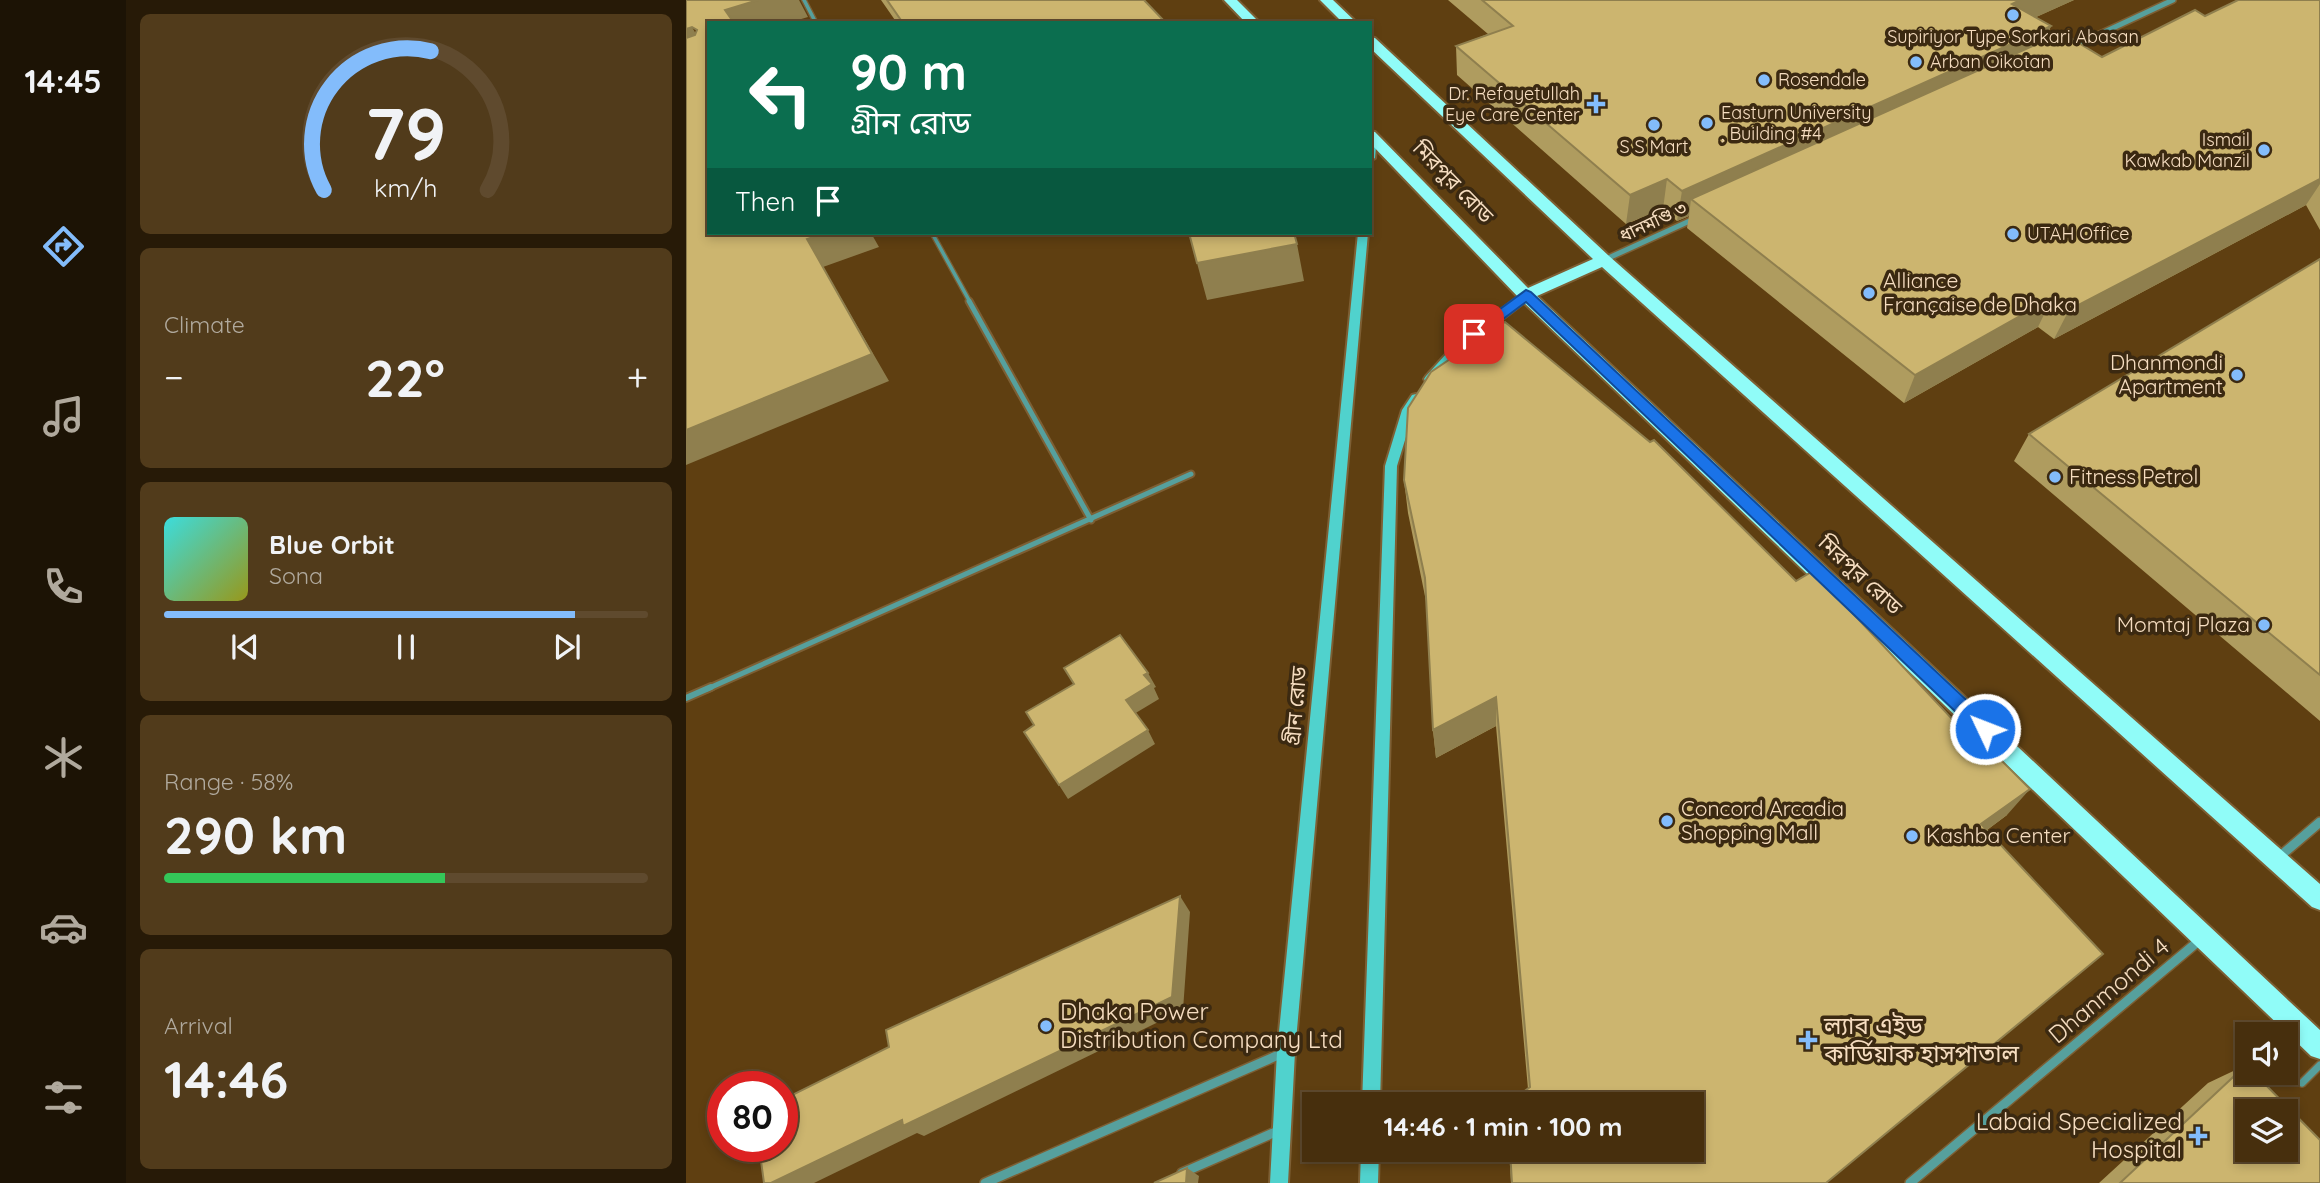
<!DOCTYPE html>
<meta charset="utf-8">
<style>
body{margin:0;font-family:Quicksand,"Noto Sans Bengali",sans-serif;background:#513b1b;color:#f1f3f6;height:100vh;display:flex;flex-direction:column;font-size:26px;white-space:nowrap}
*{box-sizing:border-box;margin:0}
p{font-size:23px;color:#b0a99d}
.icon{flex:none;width:38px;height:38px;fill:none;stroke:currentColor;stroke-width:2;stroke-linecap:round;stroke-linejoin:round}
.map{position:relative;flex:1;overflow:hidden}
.side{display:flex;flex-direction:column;gap:14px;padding:14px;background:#271a07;width:560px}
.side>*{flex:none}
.guide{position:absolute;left:21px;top:21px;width:665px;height:214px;border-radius:0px;box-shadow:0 4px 10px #0003,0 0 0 2px #5f4a2e;background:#0b6e4f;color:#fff;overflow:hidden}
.fabs{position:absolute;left:1549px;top:1022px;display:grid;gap:14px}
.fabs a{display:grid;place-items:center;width:63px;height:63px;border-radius:0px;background:#472f0d;box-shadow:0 4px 10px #0003,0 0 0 2px #5f4a2e;font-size:35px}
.speed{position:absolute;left:21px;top:1071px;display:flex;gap:14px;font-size:35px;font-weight:700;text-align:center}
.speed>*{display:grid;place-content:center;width:91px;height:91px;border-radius:50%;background:#472f0d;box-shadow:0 4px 10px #0003,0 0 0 2px #5f4a2e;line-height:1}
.speed .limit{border:10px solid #d22;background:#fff;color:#111}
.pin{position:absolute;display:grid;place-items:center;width:60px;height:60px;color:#fff;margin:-30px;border-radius:14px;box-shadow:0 4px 10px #0006}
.me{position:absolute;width:77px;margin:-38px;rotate:313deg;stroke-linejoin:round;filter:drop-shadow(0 0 5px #0008)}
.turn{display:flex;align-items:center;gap:24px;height:147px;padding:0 28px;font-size:32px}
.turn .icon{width:91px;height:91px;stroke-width:2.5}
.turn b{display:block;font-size:49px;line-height:60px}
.then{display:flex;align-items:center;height:66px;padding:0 28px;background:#0003;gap:14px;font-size:26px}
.big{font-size:52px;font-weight:700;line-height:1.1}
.side .card{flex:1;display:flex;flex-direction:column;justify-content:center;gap:10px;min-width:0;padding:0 24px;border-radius:10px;background:#513b1b}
.side .dial{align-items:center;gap:0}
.dial svg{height:182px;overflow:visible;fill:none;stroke:#5f4a2e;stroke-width:7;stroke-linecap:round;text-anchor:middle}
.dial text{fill:#f1f3f6;stroke:none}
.song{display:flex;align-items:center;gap:21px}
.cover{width:84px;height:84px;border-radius:10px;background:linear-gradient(135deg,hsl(180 70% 55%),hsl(60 70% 35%))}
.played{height:7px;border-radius:4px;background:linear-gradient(90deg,#83bcfb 85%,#5f4a2e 85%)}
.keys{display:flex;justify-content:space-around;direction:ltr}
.heat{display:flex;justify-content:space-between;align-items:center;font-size:38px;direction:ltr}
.charge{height:10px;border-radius:5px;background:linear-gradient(90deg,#34c759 58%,#5f4a2e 0)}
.trip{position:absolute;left:616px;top:1092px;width:402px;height:70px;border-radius:0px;background:#472f0d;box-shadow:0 4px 10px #0003,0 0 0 2px #5f4a2e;font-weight:700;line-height:70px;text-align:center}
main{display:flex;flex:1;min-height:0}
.tabs{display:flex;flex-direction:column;width:126px;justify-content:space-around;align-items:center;background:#1c1305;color:#b0a99d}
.tabs .icon{width:49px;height:49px}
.tabs .active{color:#83bcfb}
.tabs b{font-size:32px;color:#f1f3f6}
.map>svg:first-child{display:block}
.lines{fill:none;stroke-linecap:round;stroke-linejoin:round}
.service-far2-casing{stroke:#7d5f34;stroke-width:6}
.service-far1-casing{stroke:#7d5f34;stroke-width:9}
.service-casing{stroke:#7d5f34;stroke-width:10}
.pedestrian-casing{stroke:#7d5f34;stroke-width:10}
.minor-far1-casing{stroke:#7d5f34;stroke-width:8}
.minor-casing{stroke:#7d5f34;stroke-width:12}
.secondary-casing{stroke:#7d5f34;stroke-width:4}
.trunk-casing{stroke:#7d5f34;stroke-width:4}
.service-far2{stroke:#56a09d;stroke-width:3.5}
.service-far1{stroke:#56a09d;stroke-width:5}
.service{stroke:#56a09d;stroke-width:6}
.pedestrian{stroke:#56a09d;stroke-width:7}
.minor-far1{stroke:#56a09d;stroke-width:5}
.minor{stroke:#56a09d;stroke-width:9}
.secondary{fill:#50d2cd;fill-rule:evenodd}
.trunk{fill:#90fcf8;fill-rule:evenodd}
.wall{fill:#af9c5f}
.shaded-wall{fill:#8f7f4e}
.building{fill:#ccb56f;stroke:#8f7f4e;stroke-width:2;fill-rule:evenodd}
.route{fill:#1a73e8;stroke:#114b97;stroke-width:2}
.poi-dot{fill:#83bcfb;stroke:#3b2911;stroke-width:2.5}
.labels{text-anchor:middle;stroke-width:7;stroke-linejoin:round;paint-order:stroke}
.far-poi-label{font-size:18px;fill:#f6ddc0;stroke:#3b2911;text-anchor:start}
.far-street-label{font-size:18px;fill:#f6ddc0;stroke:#3b2911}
.street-label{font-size:21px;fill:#f6ddc0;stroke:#3b2911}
.poi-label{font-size:21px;fill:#f6ddc0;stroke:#3b2911;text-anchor:start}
.near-street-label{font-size:24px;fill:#f6ddc0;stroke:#3b2911}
.near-poi-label{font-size:24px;fill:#f6ddc0;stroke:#3b2911;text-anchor:start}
</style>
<main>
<nav class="tabs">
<b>14:45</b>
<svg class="icon active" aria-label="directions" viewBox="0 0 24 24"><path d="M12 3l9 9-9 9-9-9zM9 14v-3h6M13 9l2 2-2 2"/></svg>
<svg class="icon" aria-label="music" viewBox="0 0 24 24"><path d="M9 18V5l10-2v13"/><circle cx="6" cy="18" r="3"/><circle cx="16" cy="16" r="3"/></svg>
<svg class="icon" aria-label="phone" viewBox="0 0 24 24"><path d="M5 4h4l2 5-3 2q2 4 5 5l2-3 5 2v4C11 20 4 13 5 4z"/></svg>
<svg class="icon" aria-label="climate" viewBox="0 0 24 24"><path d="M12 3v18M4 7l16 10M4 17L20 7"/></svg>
<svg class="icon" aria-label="car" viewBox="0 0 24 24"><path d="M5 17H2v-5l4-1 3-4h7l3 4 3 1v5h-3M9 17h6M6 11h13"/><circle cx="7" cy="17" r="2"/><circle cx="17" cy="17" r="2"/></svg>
<svg class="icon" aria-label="filters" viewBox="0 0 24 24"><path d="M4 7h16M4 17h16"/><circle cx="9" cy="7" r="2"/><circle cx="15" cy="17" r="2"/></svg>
</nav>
<section class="side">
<div class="card dial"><svg viewBox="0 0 100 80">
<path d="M14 69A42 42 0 1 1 86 69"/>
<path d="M14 69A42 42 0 0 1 61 8" stroke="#83bcfb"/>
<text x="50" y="56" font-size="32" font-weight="700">79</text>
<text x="50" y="72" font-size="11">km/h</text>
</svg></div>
<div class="card"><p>Climate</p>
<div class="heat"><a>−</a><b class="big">22°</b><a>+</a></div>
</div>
<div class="card">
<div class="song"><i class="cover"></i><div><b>Blue Orbit</b><p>Sona</p></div></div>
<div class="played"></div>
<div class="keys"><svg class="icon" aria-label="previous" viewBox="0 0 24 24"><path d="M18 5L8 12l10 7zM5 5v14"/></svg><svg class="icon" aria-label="pause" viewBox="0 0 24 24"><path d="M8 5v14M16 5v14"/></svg><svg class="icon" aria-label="next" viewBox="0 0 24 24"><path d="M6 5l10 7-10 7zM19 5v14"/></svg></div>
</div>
<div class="card"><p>Range · 58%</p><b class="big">290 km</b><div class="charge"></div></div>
<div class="card"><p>Arrival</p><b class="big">14:46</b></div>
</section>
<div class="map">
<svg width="1634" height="1183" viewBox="0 0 1634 1183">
<rect width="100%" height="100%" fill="#5f3f11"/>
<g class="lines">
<g class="service-far2-casing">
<path id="service-far2" d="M 118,0 L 130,23
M 246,233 L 284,302"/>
</g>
<g class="service-far1-casing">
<path id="service-far1" d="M 283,301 L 405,520
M 21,689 L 505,474"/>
</g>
<g class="service-casing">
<path id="service" d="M 0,698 L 25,687"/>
</g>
<g class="pedestrian-casing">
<path id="pedestrian" d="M 1616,1083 L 1634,1065"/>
</g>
<g class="minor-far1-casing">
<path id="minor-far1" d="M 1386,47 L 1487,0
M 918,260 L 1008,219"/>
</g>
<g class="minor-casing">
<path id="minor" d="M 1592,858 L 1634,822
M 496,1173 L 594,1130
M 299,1183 L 597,1053
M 1224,1183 L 1515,939"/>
</g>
<g class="secondary-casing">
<path id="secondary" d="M 684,134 L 691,137 L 689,158 L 684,161 Z
M 672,233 L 682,233 L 609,1052 L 602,1183 L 584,1183 L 591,1052 Z
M 840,291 L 846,295 L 844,298 L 779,348 L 748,382 L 740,382 L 738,379 L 740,376 L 771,342 Z
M 730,394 L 736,398 L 728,411 L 711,466 L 694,1104 L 676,1104 L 699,466 L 716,410 L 726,395 Z
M 675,1150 L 693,1150 L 692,1183 L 674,1183 Z"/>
</g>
<g class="trunk-casing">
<path id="trunk" d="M 538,0 L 551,0 L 574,23 L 560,23 Z
M 634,0 L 647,0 L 671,23 L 657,23 Z
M 684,37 L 689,38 L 923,256 L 1634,884 L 1634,910 L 1626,907 L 916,267 L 851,296 L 1634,1030 L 1634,1059 L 1625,1056 L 834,299 L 684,143 L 684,131 L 689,132 L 842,288 L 907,259 L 684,48 Z"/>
</g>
<use href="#service-far2" class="service-far2"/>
<use href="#service-far1" class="service-far1"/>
<use href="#service" class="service"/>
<use href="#pedestrian" class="pedestrian"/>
<use href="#minor-far1" class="minor-far1"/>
<use href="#minor" class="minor"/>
<use href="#secondary" class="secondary"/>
<use href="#trunk" class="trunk"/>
</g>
<path class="wall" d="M 195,0 L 458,0 L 480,23 L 211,23 Z
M 762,0 L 1388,0 L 1350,17 L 1365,26 L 1359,41 L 1416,57 L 1519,16 L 1634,0 L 1634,230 L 1620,205 L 1368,339 L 1352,327 L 1218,403 L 1001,228 L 1003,216 L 991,221 L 977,209 L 940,224 L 771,75 L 770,46 L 802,34 Z
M 1634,259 L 1634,721 L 1328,461 L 1343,434 Z
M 718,480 L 1321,815 L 1301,830 L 1140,1183 L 825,1183 L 823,1150 L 1006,1150 L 842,1089 L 810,726 L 750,758 L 747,730 L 740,601 L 722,513 Z
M 1560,1065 L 1634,1183 L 1413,1183 L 1522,1083 Z"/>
<path class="shaded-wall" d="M 72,0 L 113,0 L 122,17 L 102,23 L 46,23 L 39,10 Z
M 1334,0 L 1388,0 L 1315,33 L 1326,4 Z
M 1365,26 L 1353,55 L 1005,199 L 1003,216 L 991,221 L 996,191 Z
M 6,27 L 22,55 L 0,62 L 0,29 Z
M 981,179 L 977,209 L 940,224 L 944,195 Z
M 1634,179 L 1634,184 L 1620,205 L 1368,339 L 1383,310 Z
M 140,233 L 185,233 L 193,247 L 137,267 L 203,381 L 0,465 L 0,430 L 121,239 Z
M 611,244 L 618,281 L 521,300 L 511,263 Z
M 1366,298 L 1352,327 L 1218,403 L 1229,375 Z
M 462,673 L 470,687 L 468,688 L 473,699 L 448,714 L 440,700 L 458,675 Z
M 810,697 L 810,726 L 750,758 L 747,730 Z
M 462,730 L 469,744 L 382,799 L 373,785 Z
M 1344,789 L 1321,815 L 1274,850 L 1295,824 Z
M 494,896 L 504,912 L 497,1010 L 238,1136 L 231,1133 L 128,1183 L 85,1183 Z
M 501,1168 L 513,1176 L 512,1183 L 500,1183 Z"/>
<path class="building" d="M 0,0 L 72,0 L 39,10 L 48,23 L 23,23 L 23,233 L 140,233 L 121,239 L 186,354 L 0,430 L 0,38 L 9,35 L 11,30 L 6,27 L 0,29 Z
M 201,0 L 458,0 L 480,23 L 217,23 Z
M 796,0 L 1334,0 L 1326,4 L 1365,26 L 996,191 L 981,179 L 944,195 L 770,46 L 827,26 Z
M 1552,0 L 1634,0 L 1634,179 L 1383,310 L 1366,298 L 1229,375 L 1005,199 L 1376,33 L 1416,57 L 1509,10 L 1519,16 Z
M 503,233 L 608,233 L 611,244 L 511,263 Z
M 1634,259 L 1634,675 L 1343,434 Z
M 819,322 L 964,442 L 968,440 L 1110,581 L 1127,571 L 1283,737 L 1288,733 L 1344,789 L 1295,824 L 1417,954 L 1140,1183 L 826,1183 L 824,1150 L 1006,1150 L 1006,1104 L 821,1104 L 844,1087 L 810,697 L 747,730 L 739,578 L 718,480 L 722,408 L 745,372 Z
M 434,635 L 462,673 L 458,675 L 466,684 L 440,700 L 462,730 L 373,785 L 338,732 L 348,725 L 340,712 L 388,684 L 378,668 Z
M 494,896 L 486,997 L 217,1126 L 216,1120 L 85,1183 L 78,1183 L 73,1146 L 96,1146 L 96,1100 L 203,1047 L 200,1030 Z
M 1560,1065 L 1561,1066 L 1561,1073 L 1568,1073 L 1634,1140 L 1634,1183 L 1434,1183 ZM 1561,1111 L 1600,1111 L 1600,1150 L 1561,1150 Z
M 501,1168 L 500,1183 L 468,1183 Z"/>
<path class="route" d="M 840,290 L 845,292 L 1305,723 L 1307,729 L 1305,734 L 1299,736 L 1293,734 L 840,302 L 793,337 L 784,337 L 784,331 Z"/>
<g class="poi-dot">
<circle cx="1327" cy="15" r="7"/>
<circle cx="1230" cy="62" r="7"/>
<circle cx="1078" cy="80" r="7"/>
<path d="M906.5 93.5h7v7h7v7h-7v7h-7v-7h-7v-7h7z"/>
<circle cx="1021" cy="123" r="7"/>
<circle cx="968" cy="125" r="7"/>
<circle cx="1578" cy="150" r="7"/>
<circle cx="1327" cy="234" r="7"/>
<circle cx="1183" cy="293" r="7"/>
<circle cx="1551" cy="375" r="7"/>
<circle cx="1369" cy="477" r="7"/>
<circle cx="1578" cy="625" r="7"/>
<circle cx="981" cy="821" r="7"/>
<circle cx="1226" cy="836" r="7"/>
<circle cx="360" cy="1026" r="7"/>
<path d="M1118.5 1029.5h7v7h7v7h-7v7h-7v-7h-7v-7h7z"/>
<path d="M1508.5 1125.5h7v7h7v7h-7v7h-7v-7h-7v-7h7z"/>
</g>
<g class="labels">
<g class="far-poi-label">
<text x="1327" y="43" text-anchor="middle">Supiriyor Type Sorkari Abasan</text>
<text x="1244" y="68">Arban Oikotan</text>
<text x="1092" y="86">Rosendale</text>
<text x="894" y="100" text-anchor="end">Dr. Refayetullah<tspan x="894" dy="21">Eye Care Center</tspan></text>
<text x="1035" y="119">Easturn University<tspan x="1035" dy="21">, Building #4</tspan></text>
<text x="1564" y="146" text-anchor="end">Ismail<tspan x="1564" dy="21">Kawkab Manzil</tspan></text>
<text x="968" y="153" text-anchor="middle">S S Mart</text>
<text x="1341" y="240">UTAH Office</text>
</g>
<g class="far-street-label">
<text transform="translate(967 222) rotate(-25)" y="6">ধানমণ্ডি ৩</text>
</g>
<g class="street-label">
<text transform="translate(767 182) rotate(46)" y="7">মিরপুর রোড</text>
<text transform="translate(1174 575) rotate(43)" y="7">মিরপুর রোড</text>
<text transform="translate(610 706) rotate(-85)" y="7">গ্রীন রোড</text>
</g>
<g class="poi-label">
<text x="1197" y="288">Alliance<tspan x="1197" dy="24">Française de Dhaka</tspan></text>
<text x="1537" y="370" text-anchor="end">Dhanmondi<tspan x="1537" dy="24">Apartment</tspan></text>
<text x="1383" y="484">Fitness Petrol</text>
<text x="1564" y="632" text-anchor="end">Momtaj Plaza</text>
<text x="995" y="816">Concord Arcadia<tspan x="995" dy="24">Shopping Mall</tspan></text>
<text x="1240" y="843">Kashba Center</text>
</g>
<g class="near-street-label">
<text transform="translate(1423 991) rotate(-40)" y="8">Dhanmondi 4</text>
</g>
<g class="near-poi-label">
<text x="374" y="1020">Dhaka Power<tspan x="374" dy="28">Distribution Company Ltd</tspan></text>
<text x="1138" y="1034">ল্যাব এইড<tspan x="1138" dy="28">কার্ডিয়াক হাসপাতাল</tspan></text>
<text x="1496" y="1130" text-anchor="end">Labaid Specialized<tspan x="1496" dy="28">Hospital</tspan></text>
</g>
</g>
</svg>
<div class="fabs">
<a><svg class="icon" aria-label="sound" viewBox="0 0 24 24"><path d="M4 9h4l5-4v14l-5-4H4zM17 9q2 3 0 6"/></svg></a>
<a><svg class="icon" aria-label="layers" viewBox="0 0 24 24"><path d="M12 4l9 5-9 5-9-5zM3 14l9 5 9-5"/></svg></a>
</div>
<div class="speed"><div class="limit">80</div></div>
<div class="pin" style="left:788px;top:334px;background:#d93025"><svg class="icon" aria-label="arrive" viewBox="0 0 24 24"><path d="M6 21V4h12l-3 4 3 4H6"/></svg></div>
<svg class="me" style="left:1299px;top:729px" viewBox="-20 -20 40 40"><circle r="17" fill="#1a73e8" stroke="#fff" stroke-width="3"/><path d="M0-11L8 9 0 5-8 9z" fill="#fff"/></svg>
<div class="trip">14:46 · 1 min · 100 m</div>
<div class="guide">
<div class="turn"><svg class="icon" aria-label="left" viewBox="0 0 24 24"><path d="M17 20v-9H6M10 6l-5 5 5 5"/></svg><div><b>90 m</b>গ্রীন রোড</div></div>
<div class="then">Then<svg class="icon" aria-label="arrive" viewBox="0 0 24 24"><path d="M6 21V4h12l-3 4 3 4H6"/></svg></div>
</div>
</div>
</main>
